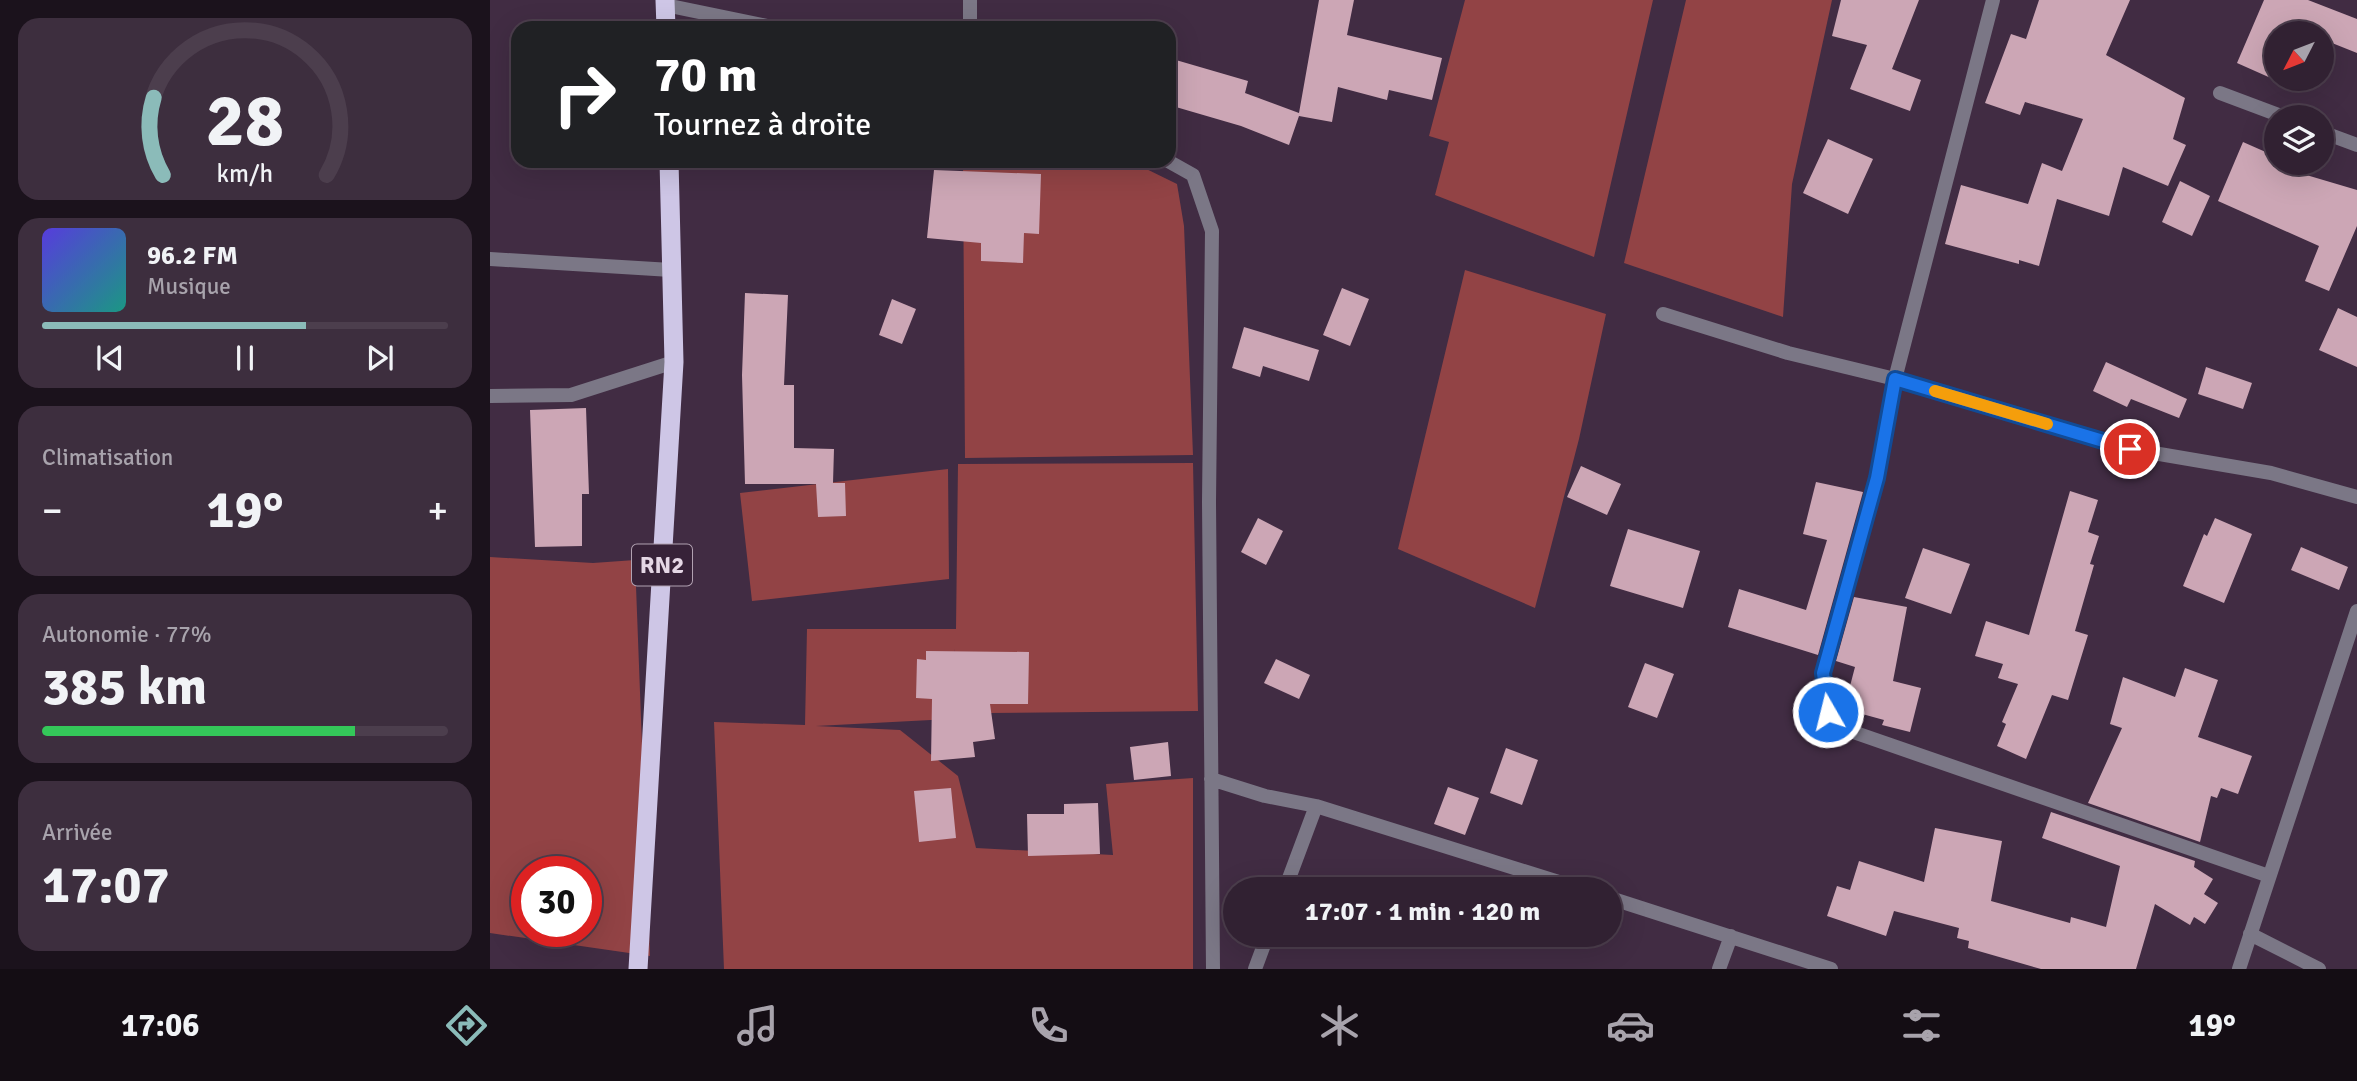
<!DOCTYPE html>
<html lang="fr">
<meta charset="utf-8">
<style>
body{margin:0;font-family:Signika,sans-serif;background:#3d2e3e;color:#f1f3f6;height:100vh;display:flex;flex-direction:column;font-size:26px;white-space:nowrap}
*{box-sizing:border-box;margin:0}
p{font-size:23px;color:#a8a3ac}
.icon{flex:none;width:38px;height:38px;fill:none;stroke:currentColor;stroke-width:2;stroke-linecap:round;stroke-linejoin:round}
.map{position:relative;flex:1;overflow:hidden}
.panel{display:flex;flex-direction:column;gap:18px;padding:18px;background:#1b121c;width:490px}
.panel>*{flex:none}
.hud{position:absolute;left:21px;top:21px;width:665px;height:147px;border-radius:21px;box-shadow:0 7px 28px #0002,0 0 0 2px #4c3e4d;background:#202124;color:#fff;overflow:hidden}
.needle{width:46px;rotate:228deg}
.buttons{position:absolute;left:1774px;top:21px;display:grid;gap:14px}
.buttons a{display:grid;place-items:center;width:70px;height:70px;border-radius:50%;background:#312132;box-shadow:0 7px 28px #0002,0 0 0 2px #4c3e4d;font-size:35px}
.speed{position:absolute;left:21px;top:856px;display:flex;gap:14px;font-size:35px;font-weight:700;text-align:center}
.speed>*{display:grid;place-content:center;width:91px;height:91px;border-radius:50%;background:#312132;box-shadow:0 7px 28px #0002,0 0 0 2px #4c3e4d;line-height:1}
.speed .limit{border:10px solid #d22;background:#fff;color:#111}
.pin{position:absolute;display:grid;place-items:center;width:60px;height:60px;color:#fff;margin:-30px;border:4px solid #fff;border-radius:50%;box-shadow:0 2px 7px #0007}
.me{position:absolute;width:77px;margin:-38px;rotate:352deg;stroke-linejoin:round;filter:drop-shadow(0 0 5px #0008)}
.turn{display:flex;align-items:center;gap:24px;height:147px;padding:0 28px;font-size:32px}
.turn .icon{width:91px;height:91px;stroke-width:2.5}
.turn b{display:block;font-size:49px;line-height:60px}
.big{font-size:52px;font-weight:700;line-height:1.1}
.panel .card{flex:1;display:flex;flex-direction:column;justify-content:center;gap:10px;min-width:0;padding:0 24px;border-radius:21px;background:#3d2e3e}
.panel .dial{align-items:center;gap:0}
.dial svg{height:182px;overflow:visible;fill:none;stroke:#4c3e4d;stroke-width:7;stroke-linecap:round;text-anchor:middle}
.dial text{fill:#f1f3f6;stroke:none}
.song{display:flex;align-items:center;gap:21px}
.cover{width:84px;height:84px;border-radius:10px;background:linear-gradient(135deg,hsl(250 70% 55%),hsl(170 70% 35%))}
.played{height:7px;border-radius:4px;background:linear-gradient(90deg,#8bbbb9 65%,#4c3e4d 65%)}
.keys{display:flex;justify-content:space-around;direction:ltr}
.heat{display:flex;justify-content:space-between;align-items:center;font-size:38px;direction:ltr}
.charge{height:10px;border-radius:5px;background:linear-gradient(90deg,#34c759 77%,#4c3e4d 0)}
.trip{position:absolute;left:733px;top:877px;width:399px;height:70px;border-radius:35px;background:#312132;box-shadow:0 7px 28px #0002,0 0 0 2px #4c3e4d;font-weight:700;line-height:70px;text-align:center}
.tab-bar{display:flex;height:112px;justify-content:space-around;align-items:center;background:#140d14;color:#a8a3ac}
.tab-bar .icon{width:49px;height:49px}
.tab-bar .selected{color:#8bbbb9}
.tab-bar b{font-size:32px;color:#f1f3f6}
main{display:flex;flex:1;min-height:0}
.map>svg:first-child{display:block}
.green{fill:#924345;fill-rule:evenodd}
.building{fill:#cca6b5}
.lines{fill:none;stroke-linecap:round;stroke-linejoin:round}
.minor{stroke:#7b7786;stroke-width:14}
.trunk{stroke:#cec6e6;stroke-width:19}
.route-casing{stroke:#114b97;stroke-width:18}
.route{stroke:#1a73e8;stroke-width:12}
.slow{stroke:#f59e0b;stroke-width:12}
.labels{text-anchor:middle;stroke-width:7;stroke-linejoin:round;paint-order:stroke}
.shield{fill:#372238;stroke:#b1a1b1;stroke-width:2}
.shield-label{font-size:24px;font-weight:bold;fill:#e5d7e5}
</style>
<main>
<section class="panel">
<div class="card dial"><svg viewBox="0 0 100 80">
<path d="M14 69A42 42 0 1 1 86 69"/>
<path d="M14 69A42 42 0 0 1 10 35" stroke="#8bbbb9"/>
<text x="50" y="56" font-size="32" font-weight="700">28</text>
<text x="50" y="72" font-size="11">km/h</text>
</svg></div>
<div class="card">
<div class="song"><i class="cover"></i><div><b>96.2 FM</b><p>Musique</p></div></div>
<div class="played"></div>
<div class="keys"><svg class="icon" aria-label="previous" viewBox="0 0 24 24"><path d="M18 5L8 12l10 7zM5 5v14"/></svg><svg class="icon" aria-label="pause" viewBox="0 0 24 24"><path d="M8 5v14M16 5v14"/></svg><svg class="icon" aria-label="next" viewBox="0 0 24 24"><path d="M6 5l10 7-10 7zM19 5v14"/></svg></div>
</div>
<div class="card"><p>Climatisation</p>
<div class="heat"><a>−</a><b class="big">19°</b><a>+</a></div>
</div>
<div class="card"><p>Autonomie · 77%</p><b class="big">385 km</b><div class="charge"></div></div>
<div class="card"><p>Arrivée</p><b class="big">17:07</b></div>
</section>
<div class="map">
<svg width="1867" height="969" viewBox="0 0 1867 969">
<rect width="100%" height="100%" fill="#412c43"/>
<path class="green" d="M 975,0 L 1163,0 L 1104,257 L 945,195 L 959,142 L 939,136 Z
M 1196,0 L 1342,0 L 1302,184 L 1293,317 L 1134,263 Z
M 473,161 L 640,161 L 687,184 L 694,226 L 703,455 L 475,458 Z
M 975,270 L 1116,314 L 1089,439 L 1045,608 L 908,549 Z
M 703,463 L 708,711 L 497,713 L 465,702 L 465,649 L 460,719 L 326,726 L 410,730 L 468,776 L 486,848 L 623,855 L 616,784 L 703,778 L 703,969 L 234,969 L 224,722 L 315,725 L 317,629 L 466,629 L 468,464 Z
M 458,469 L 459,579 L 262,601 L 250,493 Z
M 0,557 L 103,563 L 145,560 L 160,956 L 0,933 ZM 37,872 L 96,872 L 96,931 L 37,931 Z"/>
<path class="building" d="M 829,0 L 864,0 L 857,35 L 952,58 L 942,100 L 899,90 L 897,100 L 848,87 L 842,122 L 809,116 L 799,145 L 751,126 L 679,105 L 679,58 L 758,81 L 755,93 L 809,113 Z
M 1351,0 L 1429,0 L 1402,69 L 1431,80 L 1420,111 L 1360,89 L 1377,45 L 1342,36 Z
M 1549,0 L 1640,0 L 1616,55 L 1695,98 L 1683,139 L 1696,145 L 1678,186 L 1633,167 L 1619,216 L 1567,199 L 1549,266 L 1529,260 L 1529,264 L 1455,244 L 1471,185 L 1538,204 L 1552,163 L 1572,171 L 1593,119 L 1535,102 L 1530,115 L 1495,103 L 1521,34 L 1536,39 Z
M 1774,0 L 1818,0 L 1867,19 L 1867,53 L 1832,39 L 1832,33 L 1787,33 L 1787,79 L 1793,79 L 1792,83 L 1747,63 Z
M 1338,139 L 1383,159 L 1358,214 L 1313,193 Z
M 1753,142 L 1787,157 L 1787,163 L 1800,163 L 1815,169 L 1813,174 L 1867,190 L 1867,226 L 1839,291 L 1815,281 L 1829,246 L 1728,201 Z
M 444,170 L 551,174 L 549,234 L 534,233 L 533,263 L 491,261 L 491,243 L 437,238 Z
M 1690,181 L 1720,196 L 1702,236 L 1672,222 Z
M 852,288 L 879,299 L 860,346 L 833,335 Z
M 255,293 L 298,295 L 294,385 L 304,385 L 304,448 L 344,449 L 343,483 L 355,483 L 356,516 L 328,517 L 326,484 L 255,484 L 252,375 Z
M 402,299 L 426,309 L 412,344 L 389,335 Z
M 1848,308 L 1867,317 L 1867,367 L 1829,350 Z
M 754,327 L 829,350 L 819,381 L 773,366 L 770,377 L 742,368 Z
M 1616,362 L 1697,399 L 1689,418 L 1641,399 L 1637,407 L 1603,391 Z
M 1716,367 L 1762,383 L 1753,409 L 1708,394 Z
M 96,408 L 99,494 L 92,494 L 92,546 L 45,547 L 40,410 Z
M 1091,466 L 1131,484 L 1117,515 L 1077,497 Z
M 1326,482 L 1373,492 L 1328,655 L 1238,627 L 1249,589 L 1316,610 L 1337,540 L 1313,534 Z
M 1580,491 L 1608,500 L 1598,532 L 1609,536 L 1600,564 L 1604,565 L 1585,631 L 1598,635 L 1578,700 L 1562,695 L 1536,759 L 1507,746 L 1516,724 L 1512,722 L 1528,684 L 1508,678 L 1513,664 L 1485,656 L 1496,621 L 1539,635 Z
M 768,518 L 793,531 L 776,565 L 751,552 Z
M 1725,518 L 1762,534 L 1734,603 L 1693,586 L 1714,534 L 1717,536 Z
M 1138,529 L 1210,551 L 1193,608 L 1120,586 Z
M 1811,547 L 1858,567 L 1849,590 L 1801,570 Z
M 1433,548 L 1480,564 L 1461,614 L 1415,598 Z
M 1364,597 L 1417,607 L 1403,681 L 1431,688 L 1420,732 L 1392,725 L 1394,720 L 1354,709 L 1365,667 L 1346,661 Z
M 436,651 L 539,652 L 538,704 L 500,704 L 505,739 L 483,742 L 485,757 L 441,761 L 442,699 L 426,698 L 427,659 L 436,660 Z
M 786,659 L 820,675 L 809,699 L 774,683 Z
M 1155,663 L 1184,674 L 1167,718 L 1138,707 Z
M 1695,668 L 1728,680 L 1708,737 L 1762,756 L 1748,794 L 1731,788 L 1727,798 L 1721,796 L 1710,842 L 1598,803 L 1632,728 L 1620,724 L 1633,677 L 1685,697 Z
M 678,742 L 681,776 L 644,780 L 640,747 Z
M 1016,748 L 1048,760 L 1032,805 L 1000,793 Z
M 958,787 L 989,798 L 975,835 L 944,824 Z
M 461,788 L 466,838 L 429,842 L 424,791 Z
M 608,803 L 610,854 L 538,856 L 537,814 L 574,814 L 574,804 Z
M 1561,812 L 1705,861 L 1704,867 L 1723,879 L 1714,894 L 1728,903 L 1715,924 L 1704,917 L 1700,925 L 1665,904 L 1646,969 L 1551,969 L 1478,948 L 1479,941 L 1467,938 L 1469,928 L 1404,911 L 1396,936 L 1337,916 L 1347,886 L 1360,890 L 1369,861 L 1434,882 L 1445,828 L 1512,841 L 1501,901 L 1580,923 L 1581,917 L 1616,927 L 1630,866 L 1552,838 Z"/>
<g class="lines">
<path class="minor" d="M 1503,0 L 1405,379 L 1640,449 L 1781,473 L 1867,497
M 175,5 L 287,28
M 480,28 L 480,0
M 1730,93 L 1794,117
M 1832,132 L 1867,145
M 678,161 L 703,175 L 722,231 L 719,502 L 723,969
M 0,259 L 181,270
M 1173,314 L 1298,353 L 1405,379 L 1387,478 L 1333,673 L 1338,712 L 1366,733 L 1779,876
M 0,396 L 81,395 L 184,362
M 721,779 L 775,796 L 826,806
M 795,889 L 826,806 L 1091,889
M 1120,898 L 1341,969
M 1760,934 L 1829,969
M 765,969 L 778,934
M 1229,969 L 1241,936
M 1749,969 L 1867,611"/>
<path class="trunk" d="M 175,0 L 176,28
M 148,969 L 184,362 L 179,161"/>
</g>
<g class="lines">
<g class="route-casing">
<path id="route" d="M 1338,712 L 1333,673 L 1387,478 L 1405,379 L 1640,449"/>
</g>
<use href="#route" class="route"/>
<path class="slow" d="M 1445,391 L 1557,424"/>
</g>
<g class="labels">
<rect class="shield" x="142" y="544.5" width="60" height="41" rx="5"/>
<g class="shield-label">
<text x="172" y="573">RN2</text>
</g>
</g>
</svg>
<div class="buttons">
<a><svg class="needle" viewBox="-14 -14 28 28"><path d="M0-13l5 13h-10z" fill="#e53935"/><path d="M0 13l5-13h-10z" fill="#a8a3ac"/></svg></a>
<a><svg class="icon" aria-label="layers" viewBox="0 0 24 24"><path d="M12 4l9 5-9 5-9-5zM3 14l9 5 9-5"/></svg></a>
</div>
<div class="speed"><div class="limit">30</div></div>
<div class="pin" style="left:1640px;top:449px;background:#d93025"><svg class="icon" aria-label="arrive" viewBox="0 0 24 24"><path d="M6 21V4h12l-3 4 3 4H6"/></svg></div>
<svg class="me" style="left:1338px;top:712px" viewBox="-20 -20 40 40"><circle r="17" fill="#1a73e8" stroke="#fff" stroke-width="3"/><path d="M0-11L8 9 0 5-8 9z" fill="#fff"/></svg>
<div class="trip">17:07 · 1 min · 120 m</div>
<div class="hud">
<div class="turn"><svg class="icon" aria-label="right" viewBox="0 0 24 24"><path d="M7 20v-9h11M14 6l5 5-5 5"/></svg><div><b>70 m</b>Tournez à droite</div></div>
</div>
</div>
</main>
<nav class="tab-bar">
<b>17:06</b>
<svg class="icon selected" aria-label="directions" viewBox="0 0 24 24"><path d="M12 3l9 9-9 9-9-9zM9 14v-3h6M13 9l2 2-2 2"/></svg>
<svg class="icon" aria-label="music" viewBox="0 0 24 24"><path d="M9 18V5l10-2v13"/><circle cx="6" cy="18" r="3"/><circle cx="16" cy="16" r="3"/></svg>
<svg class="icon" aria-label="phone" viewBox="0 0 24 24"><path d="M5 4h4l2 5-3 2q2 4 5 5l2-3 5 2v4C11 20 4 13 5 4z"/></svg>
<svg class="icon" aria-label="climate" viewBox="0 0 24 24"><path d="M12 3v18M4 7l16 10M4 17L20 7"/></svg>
<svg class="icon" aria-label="car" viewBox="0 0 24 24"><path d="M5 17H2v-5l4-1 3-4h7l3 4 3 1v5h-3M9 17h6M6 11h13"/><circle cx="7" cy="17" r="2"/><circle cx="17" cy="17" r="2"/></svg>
<svg class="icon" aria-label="filters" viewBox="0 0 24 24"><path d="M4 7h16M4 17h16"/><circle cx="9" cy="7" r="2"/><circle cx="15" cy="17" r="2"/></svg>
<b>19°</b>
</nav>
